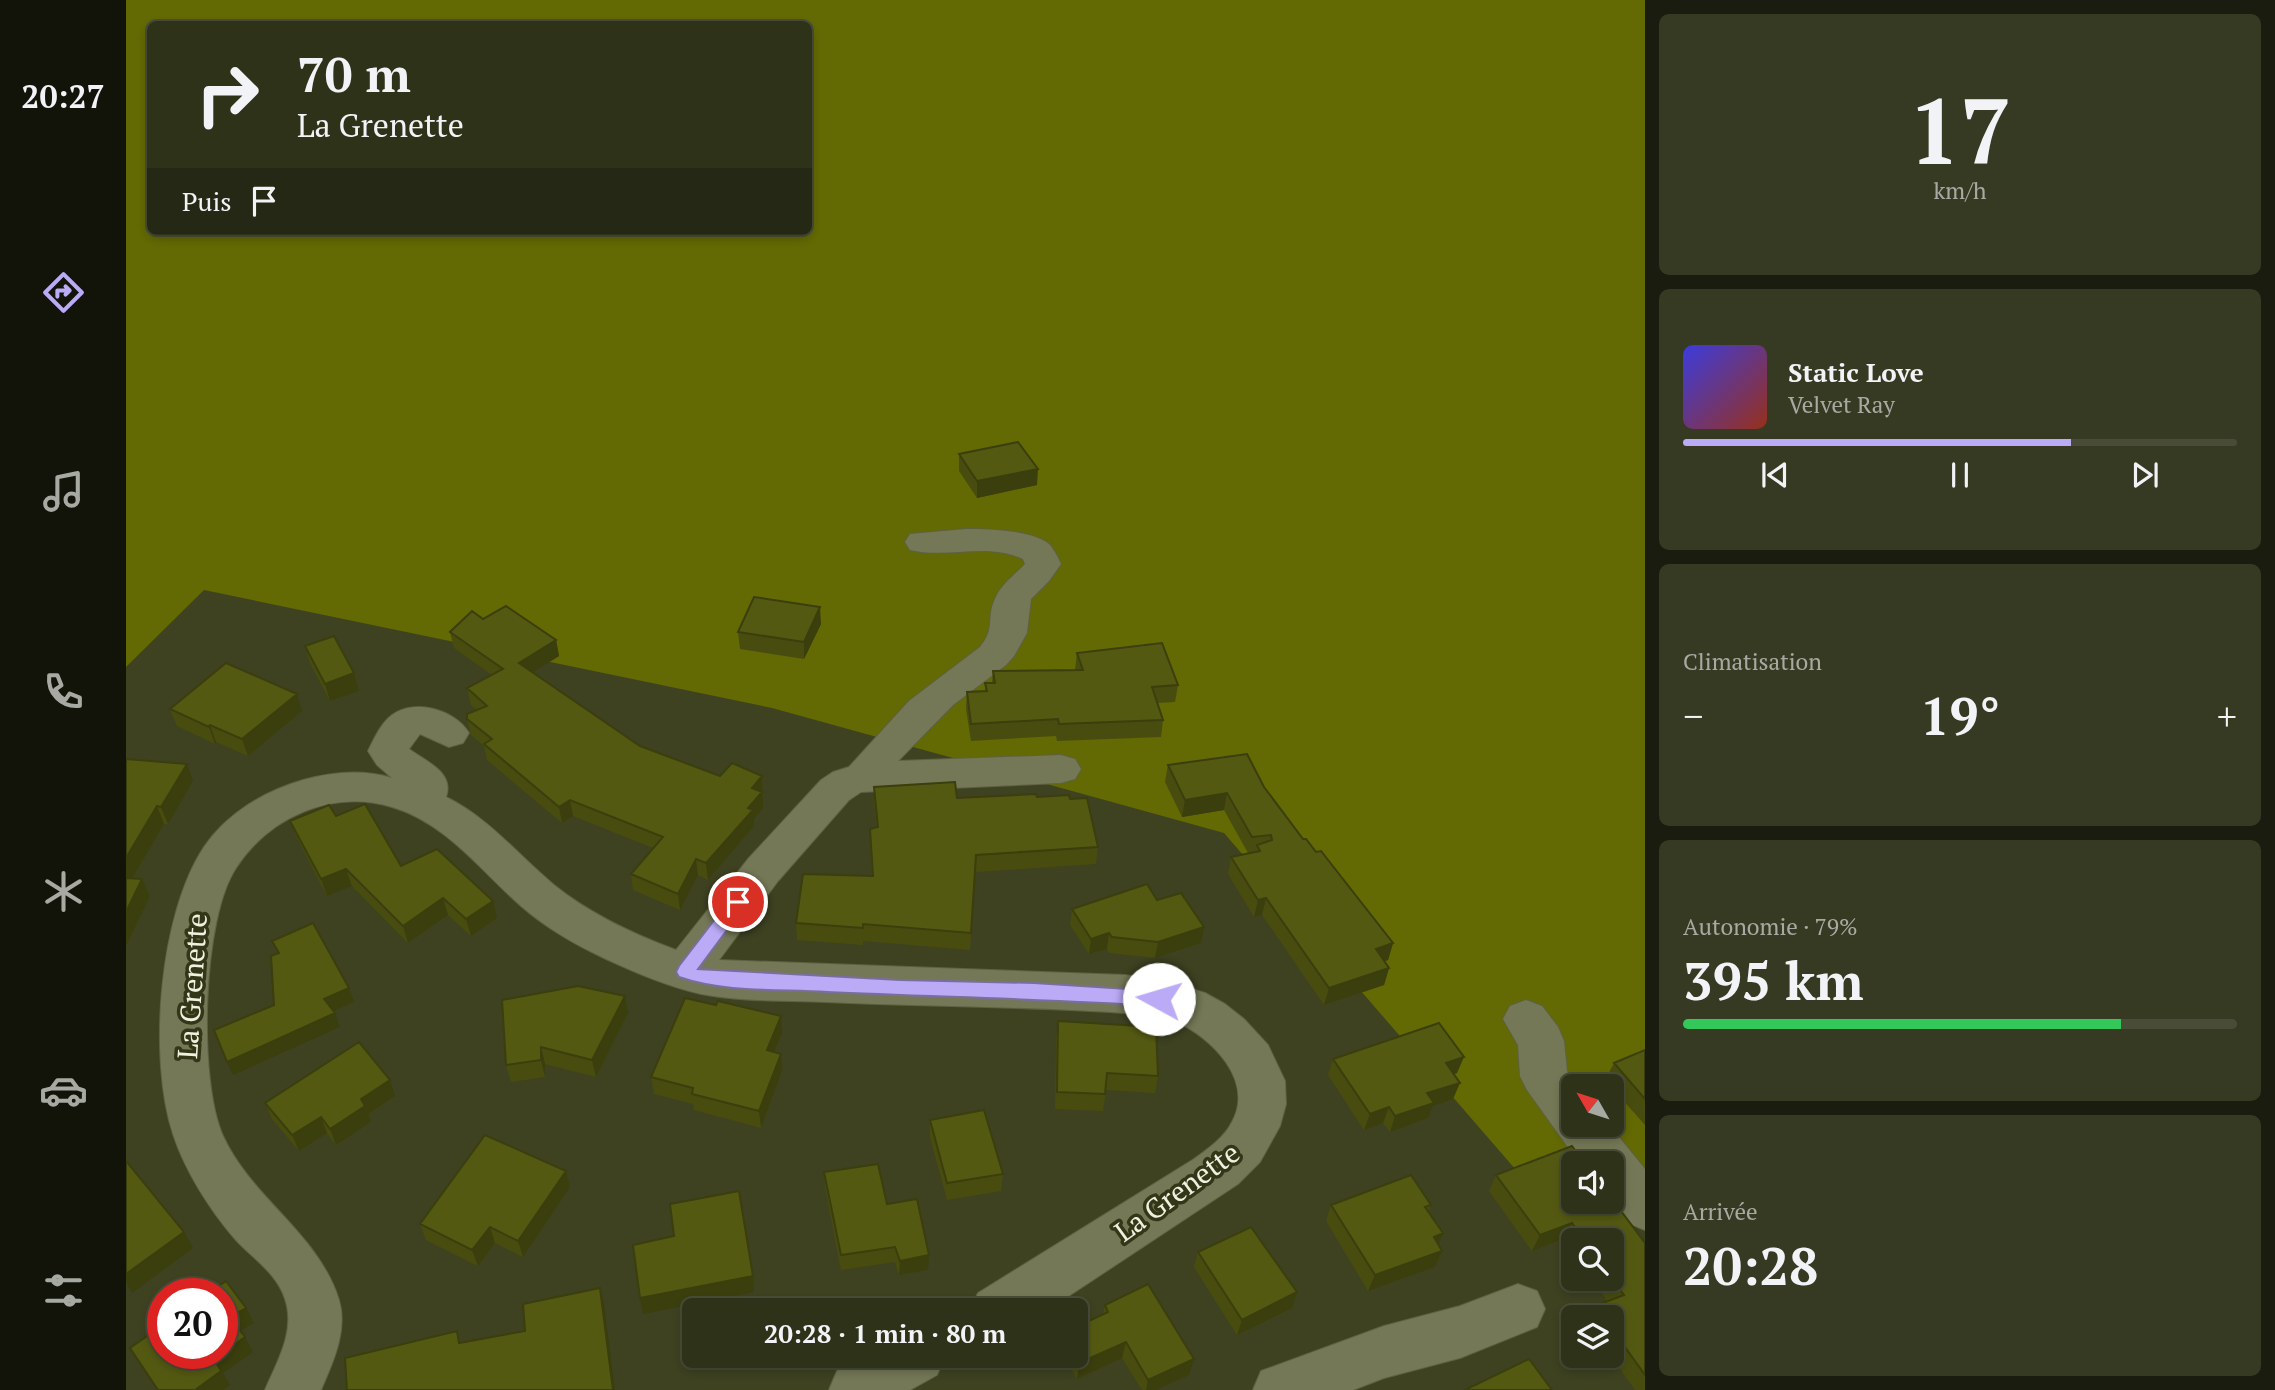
<!DOCTYPE html>
<html lang="fr">
<meta charset="utf-8">
<style>
body{margin:0;font-family:"PT Serif",serif;background:#363a22;color:#f1f3f6;height:100vh;display:flex;flex-direction:column;font-size:26px;white-space:nowrap}
*{box-sizing:border-box;margin:0}
p{font-size:23px;color:#a7aaa2}
.icon{flex:none;width:38px;height:38px;fill:none;stroke:currentColor;stroke-width:2;stroke-linecap:round;stroke-linejoin:round}
.map{position:relative;flex:1;overflow:hidden}
.details{display:flex;flex-direction:column;gap:14px;padding:14px;background:#191c0e;width:630px}
.details>*{flex:none}
.top-card{position:absolute;left:21px;top:21px;width:665px;height:214px;border-radius:10px;box-shadow:0 4px 10px #0003,0 0 0 2px #494d38;background:#2e3219;color:#f1f3f6;overflow:hidden}
.needle{width:46px;rotate:309deg}
.buttons{position:absolute;left:1435px;top:1074px;display:grid;gap:14px}
.buttons a{display:grid;place-items:center;width:63px;height:63px;border-radius:10px;background:#2e3219;box-shadow:0 4px 10px #0003,0 0 0 2px #494d38;font-size:35px}
.speed{position:absolute;left:21px;top:1278px;display:flex;gap:14px;font-size:35px;font-weight:700;text-align:center}
.speed>*{display:grid;place-content:center;width:91px;height:91px;border-radius:50%;background:#2e3219;box-shadow:0 4px 10px #0003,0 0 0 2px #494d38;line-height:1}
.speed .limit{border:10px solid #d22;background:#fff;color:#111}
.pin{position:absolute;display:grid;place-items:center;width:60px;height:60px;color:#fff;margin:-30px;border:4px solid #fff;border-radius:50%;box-shadow:0 2px 7px #0007}
.me{position:absolute;width:77px;margin:-38px;rotate:276deg;stroke-linejoin:round;filter:drop-shadow(0 0 5px #0008)}
.turn{display:flex;align-items:center;gap:24px;height:147px;padding:0 35px;font-size:32px}
.turn .icon{width:91px;height:91px;stroke-width:2.5}
.turn b{display:block;font-size:49px;line-height:60px}
.then{display:flex;align-items:center;height:66px;padding:0 35px;background:#0003;gap:14px;font-size:26px}
.big{font-size:52px;font-weight:700;line-height:1.1}
.details .tile{flex:1;display:flex;flex-direction:column;justify-content:center;gap:10px;min-width:0;padding:0 24px;border-radius:10px;background:#363a22}
.details .dial{align-items:center;gap:0}
.dial b{font-size:91px;line-height:1}
.song{display:flex;align-items:center;gap:21px}
.cover{width:84px;height:84px;border-radius:10px;background:linear-gradient(135deg,hsl(240 70% 55%),hsl(10 70% 35%))}
.played{height:7px;border-radius:4px;background:linear-gradient(90deg,#bbaaf6 70%,#494d38 70%)}
.keys{display:flex;justify-content:space-around;direction:ltr}
.heat{display:flex;justify-content:space-between;align-items:center;font-size:38px;direction:ltr}
.charge{height:10px;border-radius:5px;background:linear-gradient(90deg,#34c759 79%,#494d38 0)}
.trip{position:absolute;left:556px;top:1298px;width:406px;height:70px;border-radius:10px;background:#2e3219;box-shadow:0 4px 10px #0003,0 0 0 2px #494d38;font-weight:700;line-height:70px;text-align:center}
main{display:flex;flex:1;min-height:0}
.tabs{display:flex;flex-direction:column;width:126px;justify-content:space-around;align-items:center;background:#12140a;color:#a7aaa2}
.tabs .icon{width:49px;height:49px}
.tabs .on{color:#bbaaf6}
.tabs b{font-size:32px;color:#f1f3f6}
.map>svg:first-child{display:block}
.green{fill:#636903;fill-rule:evenodd}
.lines{fill:none;stroke-linecap:round;stroke-linejoin:round}
.minor-casing{stroke:#5e6143;stroke-width:2}
.minor{fill:#747856;fill-rule:evenodd}
.wall{fill:#484d0f}
.shaded-wall{fill:#3b3e0d}
.building{fill:#545912;stroke:#3b3e0d;stroke-width:2}
.route{fill:#bbaaf6;stroke:#7a6ea0;stroke-width:2}
.labels{text-anchor:middle;stroke-width:7;stroke-linejoin:round;paint-order:stroke}
.near-street-label{font-size:28px;fill:#eff2df;stroke:#343717}
</style>
<main>
<nav class="tabs">
<b>20:27</b>
<svg class="icon on" aria-label="directions" viewBox="0 0 24 24"><path d="M12 3l9 9-9 9-9-9zM9 14v-3h6M13 9l2 2-2 2"/></svg>
<svg class="icon" aria-label="music" viewBox="0 0 24 24"><path d="M9 18V5l10-2v13"/><circle cx="6" cy="18" r="3"/><circle cx="16" cy="16" r="3"/></svg>
<svg class="icon" aria-label="phone" viewBox="0 0 24 24"><path d="M5 4h4l2 5-3 2q2 4 5 5l2-3 5 2v4C11 20 4 13 5 4z"/></svg>
<svg class="icon" aria-label="climate" viewBox="0 0 24 24"><path d="M12 3v18M4 7l16 10M4 17L20 7"/></svg>
<svg class="icon" aria-label="car" viewBox="0 0 24 24"><path d="M5 17H2v-5l4-1 3-4h7l3 4 3 1v5h-3M9 17h6M6 11h13"/><circle cx="7" cy="17" r="2"/><circle cx="17" cy="17" r="2"/></svg>
<svg class="icon" aria-label="filters" viewBox="0 0 24 24"><path d="M4 7h16M4 17h16"/><circle cx="9" cy="7" r="2"/><circle cx="15" cy="17" r="2"/></svg>
</nav>
<div class="map">
<svg width="1519" height="1390" viewBox="0 0 1519 1390">
<rect width="100%" height="100%" fill="#3e4221"/>
<path class="green" d="M 0,0 L 1519,0 L 1519,1172 L 1486,1181 L 1486,1164 L 1447,1164 L 1416,1200 L 1098,833 L 646,708 L 78,590 L 0,667 ZM 24,24 L 682,24 L 682,231 L 24,231 ZM 1447,1087 L 1486,1087 L 1486,1125 L 1447,1125 Z"/>
<g class="lines">
<g class="minor-casing">
<path id="minor" d="M 840,529 C 861,529 906,530 923,544 C 928,549 932,558 935,564 L 923,581 L 905,599 L 901,633 L 888,656 L 880,665 L 827,705 L 772,761 L 935,755 L 949,759 L 955,769 L 949,779 L 935,783 L 735,792 L 723,800 L 652,881 L 593,960 L 999,975 L 1038,980 L 1079,993 L 1099,1004 L 1118,1019 L 1142,1045 L 1159,1081 L 1160,1104 L 1154,1126 L 1134,1162 L 1112,1184 L 920,1311 L 844,1311 L 852,1293 L 1068,1159 C 1082,1149 1098,1138 1106,1122 C 1129,1080 1085,1037 1049,1021 C 1038,1016 1024,1015 1012,1014 C 908,1006 804,1007 700,1002 C 659,1000 616,1002 575,994 C 543,987 511,973 480,959 C 450,945 420,928 395,906 C 354,870 320,823 266,807 C 206,789 143,817 110,868 C 76,919 72,1080 97,1136 C 126,1199 192,1233 213,1300 C 222,1331 207,1362 195,1390 L 139,1390 C 151,1362 170,1331 159,1299 C 151,1273 126,1258 109,1239 C 84,1210 59,1171 47,1134 C 22,1058 33,915 78,847 C 101,813 139,791 177,780 C 206,772 237,769 266,778 L 251,765 L 242,751 C 248,739 255,723 266,715 C 289,698 329,710 343,733 L 337,743 L 323,747 L 294,734 L 283,749 C 299,761 329,772 320,797 C 363,818 392,855 428,885 C 464,914 507,934 550,950 L 622,859 L 695,780 L 707,772 L 723,767 L 783,701 L 854,647 C 870,628 860,618 869,599 C 875,584 889,575 899,564 L 897,559 C 860,542 821,559 784,550 L 779,542 L 784,534 Z
M 1400,1000 L 1416,1006 L 1432,1027 L 1438,1041 L 1441,1071 L 1453,1087 L 1447,1087 L 1447,1125 L 1483,1125 L 1519,1169 L 1519,1230 C 1479,1215 1486,1200 1486,1164 L 1454,1164 L 1401,1090 L 1394,1076 L 1392,1045 L 1377,1019 L 1384,1006 Z
M 1392,1284 L 1411,1291 L 1419,1309 L 1411,1327 L 1334,1358 L 1258,1378 L 1227,1390 L 1127,1390 L 1135,1371 L 1258,1326 L 1334,1306 Z
M 738,1356 L 819,1356 L 811,1375 L 784,1390 L 703,1390 L 711,1371 Z"/>
</g>
<use href="#minor" class="minor"/>
</g>
<path class="wall" d="M 833,454 L 911,485 L 851,498 L 833,471 Z
M 357,619 L 430,640 L 433,656 L 407,672 L 514,746 L 594,776 L 636,776 L 637,808 L 628,819 L 628,826 L 582,880 L 572,875 L 554,910 L 507,890 L 505,874 L 527,848 L 447,816 L 436,823 L 361,760 L 358,746 L 345,735 L 341,719 L 351,710 L 345,705 L 341,688 L 366,675 L 328,648 L 324,632 Z
M 695,624 L 678,659 L 614,649 L 612,632 Z
M 179,646 L 228,673 L 233,691 L 204,701 L 184,663 Z
M 951,653 L 1052,685 L 1049,702 L 1031,703 L 1037,720 L 1035,737 L 931,741 L 930,736 L 845,741 L 840,709 L 841,692 L 859,691 L 859,683 L 866,683 L 867,671 L 949,670 Z
M 44,709 L 176,711 L 122,756 L 90,742 L 89,744 L 51,726 Z
M 0,759 L 67,781 L 42,824 L 38,824 L 6,879 L 16,879 L 24,896 L 0,946 Z
M 1042,765 L 1138,787 L 1177,839 L 1267,943 L 1262,960 L 1258,961 L 1263,968 L 1258,985 L 1198,1005 L 1136,915 L 1128,917 L 1102,874 L 1105,857 L 1122,853 L 1098,810 L 1056,817 L 1039,782 Z
M 748,787 L 831,798 L 911,797 L 944,799 L 972,847 L 970,864 L 849,872 L 844,950 L 737,941 L 737,945 L 671,940 L 670,923 L 746,876 L 744,829 L 751,827 L 748,804 Z
M 210,816 L 275,866 L 371,918 L 345,936 L 322,915 L 282,943 L 226,886 L 201,896 L 171,838 L 164,821 Z
M 1031,900 L 1075,943 L 1029,958 L 983,953 L 981,949 L 963,954 L 944,925 L 946,909 Z
M 376,1000 L 502,1013 L 470,1077 L 419,1064 L 419,1077 L 385,1082 L 380,1065 Z
M 932,1021 L 1032,1076 L 1029,1093 L 980,1090 L 977,1111 L 929,1109 L 930,1038 Z
M 656,1033 L 649,1052 L 656,1071 L 635,1128 L 568,1110 L 567,1104 L 528,1094 L 525,1077 Z
M 1519,1050 L 1519,1125 L 1479,1080 L 1488,1063 Z
M 1207,1059 L 1331,1073 L 1327,1074 L 1327,1099 L 1307,1106 L 1302,1118 L 1264,1132 L 1257,1123 L 1238,1130 L 1202,1075 Z
M 269,1096 L 242,1114 L 245,1122 L 210,1145 L 201,1133 L 173,1151 L 146,1119 L 139,1103 Z
M 804,1120 L 877,1174 L 875,1191 L 821,1200 L 804,1137 Z
M 440,1171 L 444,1187 L 397,1257 L 369,1243 L 352,1266 L 300,1240 L 294,1224 Z
M 698,1172 L 761,1204 L 802,1270 L 773,1275 L 769,1262 L 715,1270 L 699,1187 Z
M 1370,1175 L 1519,1243 L 1519,1390 L 1509,1390 L 1485,1356 L 1486,1356 L 1486,1318 L 1463,1318 L 1469,1306 L 1482,1302 L 1466,1279 L 1486,1279 L 1486,1241 L 1447,1241 L 1447,1253 L 1437,1239 L 1406,1251 L 1363,1191 Z
M 1205,1205 L 1305,1205 L 1302,1212 L 1317,1233 L 1312,1244 L 1316,1251 L 1309,1267 L 1242,1291 L 1200,1221 Z
M 1072,1252 L 1171,1292 L 1166,1308 L 1111,1335 L 1068,1267 Z
M 979,1305 L 1063,1375 L 1030,1390 L 1016,1390 L 996,1358 L 951,1379 L 938,1356 L 950,1356 L 977,1315 Z"/>
<path class="shaded-wall" d="M 912,469 L 911,485 L 851,498 L 851,481 Z
M 694,607 L 695,624 L 678,659 L 678,642 Z
M 430,640 L 433,656 L 396,679 L 393,663 Z
M 228,673 L 233,691 L 204,701 L 199,684 Z
M 171,694 L 176,711 L 122,756 L 116,739 Z
M 84,725 L 90,742 L 89,744 L 83,727 Z
M 61,764 L 67,781 L 42,824 L 35,807 Z
M 636,776 L 637,808 L 628,819 L 628,826 L 582,880 L 580,863 L 622,808 L 626,788 Z
M 1101,793 L 1098,810 L 1056,817 L 1059,800 Z
M 444,800 L 447,816 L 436,823 L 433,807 Z
M 31,806 L 38,824 L 0,889 L 0,858 Z
M 570,859 L 572,875 L 554,910 L 552,894 Z
M 220,869 L 226,886 L 201,896 L 195,879 Z
M 16,879 L 24,896 L 0,946 L 0,912 Z
M 317,898 L 322,915 L 282,943 L 277,926 Z
M 1140,898 L 1136,915 L 1128,917 L 1132,900 Z
M 367,901 L 371,918 L 345,936 L 340,919 Z
M 1078,927 L 1075,943 L 1029,958 L 1032,942 Z
M 983,933 L 981,949 L 963,954 L 965,939 Z
M 1267,943 L 1262,960 L 1245,966 L 1250,949 Z
M 1263,968 L 1258,985 L 1198,1005 L 1203,988 Z
M 223,988 L 228,1002 L 203,1013 L 198,999 Z
M 499,996 L 502,1013 L 470,1077 L 466,1060 Z
M 209,1013 L 214,1027 L 107,1075 L 101,1062 Z
M 655,1016 L 656,1033 L 643,1066 L 641,1050 Z
M 415,1047 L 419,1064 L 419,1077 L 415,1060 Z
M 655,1054 L 656,1071 L 635,1128 L 633,1111 Z
M 1338,1057 L 1331,1073 L 1313,1079 L 1320,1063 Z
M 264,1080 L 269,1096 L 242,1114 L 245,1122 L 210,1145 L 204,1129 L 235,1099 Z
M 1334,1083 L 1327,1099 L 1307,1106 L 1302,1118 L 1264,1132 L 1269,1116 L 1301,1093 Z
M 1263,1107 L 1257,1123 L 1238,1130 L 1244,1114 Z
M 195,1117 L 201,1133 L 173,1151 L 166,1135 Z
M 440,1171 L 444,1187 L 397,1257 L 392,1241 Z
M 1446,1223 L 1437,1239 L 1406,1251 L 1414,1235 Z
M 364,1227 L 369,1243 L 352,1266 L 346,1250 Z
M 58,1232 L 67,1248 L 6,1293 L 0,1282 L 0,1274 Z
M 1317,1233 L 1310,1250 L 1308,1237 Z
M 1316,1251 L 1309,1267 L 1242,1291 L 1249,1275 Z
M 803,1255 L 802,1270 L 773,1275 L 774,1261 Z
M 627,1276 L 628,1292 L 517,1314 L 514,1298 Z
M 474,1288 L 478,1304 L 489,1390 L 487,1390 Z
M 1171,1292 L 1166,1308 L 1111,1335 L 1116,1320 Z
M 120,1308 L 128,1323 L 112,1332 L 104,1317 Z
M 119,1337 L 127,1352 L 97,1373 L 104,1385 L 97,1390 L 69,1390 L 88,1359 Z
M 1000,1342 L 996,1358 L 951,1379 L 953,1363 Z
M 1068,1359 L 1063,1375 L 1030,1390 L 1020,1390 L 1022,1380 Z"/>
<path class="building" d="M 892,442 L 912,469 L 851,481 L 833,454 Z
M 628,597 L 694,607 L 678,642 L 612,632 Z
M 380,606 L 430,640 L 393,663 L 514,746 L 594,776 L 606,763 L 636,776 L 626,788 L 636,792 L 622,808 L 627,810 L 580,863 L 570,859 L 552,894 L 505,874 L 537,837 L 444,800 L 433,807 L 358,744 L 366,739 L 341,719 L 341,714 L 361,706 L 341,688 L 377,669 L 324,632 L 346,611 L 357,619 Z
M 208,636 L 228,673 L 199,684 L 179,646 Z
M 1036,643 L 1052,685 L 1026,687 L 1037,720 L 933,724 L 932,719 L 845,724 L 841,692 L 861,691 L 859,683 L 869,683 L 867,671 L 957,670 L 951,653 Z
M 100,663 L 171,694 L 116,739 L 84,725 L 83,727 L 44,709 Z
M 1121,754 L 1138,787 L 1177,839 L 1180,839 L 1190,852 L 1195,851 L 1267,943 L 1250,949 L 1263,968 L 1203,988 L 1140,898 L 1132,900 L 1105,857 L 1134,851 L 1131,845 L 1146,840 L 1145,835 L 1126,837 L 1101,793 L 1059,800 L 1042,765 Z
M 0,759 L 61,764 L 35,807 L 31,806 L 0,858 Z
M 829,782 L 831,798 L 910,794 L 911,797 L 943,795 L 944,799 L 961,798 L 972,847 L 850,855 L 845,933 L 737,924 L 737,928 L 670,923 L 677,874 L 747,876 L 744,829 L 752,827 L 748,787 Z
M 239,804 L 275,866 L 311,849 L 367,901 L 340,919 L 317,898 L 277,926 L 220,869 L 195,879 L 164,821 L 203,805 L 210,816 Z
M 0,878 L 16,879 L 0,912 Z
M 1021,884 L 1031,900 L 1055,893 L 1078,927 L 1032,942 L 986,937 L 983,933 L 965,939 L 946,909 Z
M 187,923 L 223,988 L 198,999 L 209,1013 L 101,1062 L 88,1030 L 148,1005 L 145,956 L 153,953 L 146,941 Z
M 452,986 L 499,996 L 466,1060 L 415,1047 L 415,1060 L 380,1065 L 376,1000 Z
M 559,998 L 590,1005 L 592,1001 L 655,1016 L 641,1050 L 655,1054 L 633,1111 L 566,1094 L 567,1088 L 525,1077 Z
M 932,1021 L 1030,1027 L 1032,1076 L 981,1073 L 979,1094 L 931,1092 Z
M 1313,1023 L 1338,1057 L 1320,1063 L 1334,1083 L 1301,1093 L 1308,1103 L 1269,1116 L 1263,1107 L 1244,1114 L 1207,1059 Z
M 233,1042 L 264,1080 L 235,1099 L 239,1106 L 204,1129 L 195,1117 L 166,1135 L 139,1103 Z
M 1519,1050 L 1519,1099 L 1488,1063 Z
M 858,1110 L 877,1174 L 821,1183 L 804,1120 Z
M 359,1135 L 440,1171 L 392,1241 L 364,1227 L 346,1250 L 294,1224 Z
M 1446,1146 L 1459,1164 L 1447,1164 L 1447,1202 L 1486,1202 L 1486,1199 L 1519,1243 L 1519,1375 L 1486,1329 L 1486,1318 L 1478,1318 L 1469,1306 L 1498,1295 L 1486,1279 L 1486,1241 L 1459,1241 L 1446,1223 L 1414,1235 L 1370,1175 Z
M 0,1161 L 58,1232 L 0,1274 Z
M 752,1164 L 761,1204 L 791,1199 L 803,1255 L 774,1261 L 769,1247 L 715,1255 L 698,1172 Z
M 1285,1175 L 1305,1205 L 1299,1207 L 1317,1233 L 1308,1237 L 1316,1251 L 1249,1275 L 1205,1205 Z
M 613,1191 L 627,1276 L 514,1298 L 507,1245 L 548,1236 L 544,1204 Z
M 1125,1227 L 1171,1292 L 1116,1320 L 1072,1252 Z
M 100,1281 L 120,1308 L 104,1317 L 119,1337 L 88,1359 L 95,1371 L 69,1390 L 32,1390 L 4,1348 L 37,1325 L 37,1353 L 96,1353 L 96,1293 L 83,1293 Z
M 1022,1284 L 1068,1359 L 1022,1380 L 1000,1342 L 953,1363 L 949,1356 L 950,1356 L 950,1327 L 982,1312 L 979,1305 Z
M 474,1288 L 487,1390 L 221,1390 L 219,1358 L 331,1331 L 333,1343 L 399,1331 L 397,1304 Z
M 1403,1359 L 1426,1390 L 1339,1390 Z"/>
<path class="route" d="M 612,895 L 618,897 L 621,902 L 618,907 L 572,969 L 774,980 L 908,983 L 1033,991 L 1040,993 L 1043,999 L 1040,1004 L 1033,1006 C 923,999 812,997 701,992 C 653,989 599,993 553,977 L 550,972 L 553,966 L 606,897 Z"/>
<g class="labels">
<g class="near-street-label">
<text transform="translate(66 986) rotate(-86)" y="10">La Grenette</text>
<text transform="translate(1051 1192) rotate(-36)" y="10">La Grenette</text>
</g>
</g>
</svg>
<div class="buttons">
<a><svg class="needle" viewBox="-14 -14 28 28"><path d="M0-13l5 13h-10z" fill="#e53935"/><path d="M0 13l5-13h-10z" fill="#a7aaa2"/></svg></a>
<a><svg class="icon" aria-label="sound" viewBox="0 0 24 24"><path d="M4 9h4l5-4v14l-5-4H4zM17 9q2 3 0 6"/></svg></a>
<a><svg class="icon" aria-label="search" viewBox="0 0 24 24"><circle cx="10" cy="10" r="6"/><path d="M15 15l6 6"/></svg></a>
<a><svg class="icon" aria-label="layers" viewBox="0 0 24 24"><path d="M12 4l9 5-9 5-9-5zM3 14l9 5 9-5"/></svg></a>
</div>
<div class="speed"><div class="limit">20</div></div>
<div class="pin" style="left:612px;top:902px;background:#d93025"><svg class="icon" aria-label="arrive" viewBox="0 0 24 24"><path d="M6 21V4h12l-3 4 3 4H6"/></svg></div>
<svg class="me" style="left:1033px;top:999px" viewBox="-20 -20 40 40"><circle r="19" fill="#fff"/><path d="M0-13L10 11 0 6-10 11z" fill="#bbaaf6"/></svg>
<div class="trip">20:28 · 1 min · 80 m</div>
<div class="top-card">
<div class="turn"><svg class="icon" aria-label="right" viewBox="0 0 24 24"><path d="M7 20v-9h11M14 6l5 5-5 5"/></svg><div><b>70 m</b>La Grenette</div></div>
<div class="then">Puis<svg class="icon" aria-label="arrive" viewBox="0 0 24 24"><path d="M6 21V4h12l-3 4 3 4H6"/></svg></div>
</div>
</div>
<section class="details">
<div class="tile dial"><b>17</b><p>km/h</p></div>
<div class="tile">
<div class="song"><i class="cover"></i><div><b>Static Love</b><p>Velvet Ray</p></div></div>
<div class="played"></div>
<div class="keys"><svg class="icon" aria-label="previous" viewBox="0 0 24 24"><path d="M18 5L8 12l10 7zM5 5v14"/></svg><svg class="icon" aria-label="pause" viewBox="0 0 24 24"><path d="M8 5v14M16 5v14"/></svg><svg class="icon" aria-label="next" viewBox="0 0 24 24"><path d="M6 5l10 7-10 7zM19 5v14"/></svg></div>
</div>
<div class="tile"><p>Climatisation</p>
<div class="heat"><a>−</a><b class="big">19°</b><a>+</a></div>
</div>
<div class="tile"><p>Autonomie · 79%</p><b class="big">395 km</b><div class="charge"></div></div>
<div class="tile"><p>Arrivée</p><b class="big">20:28</b></div>
</section>
</main>
